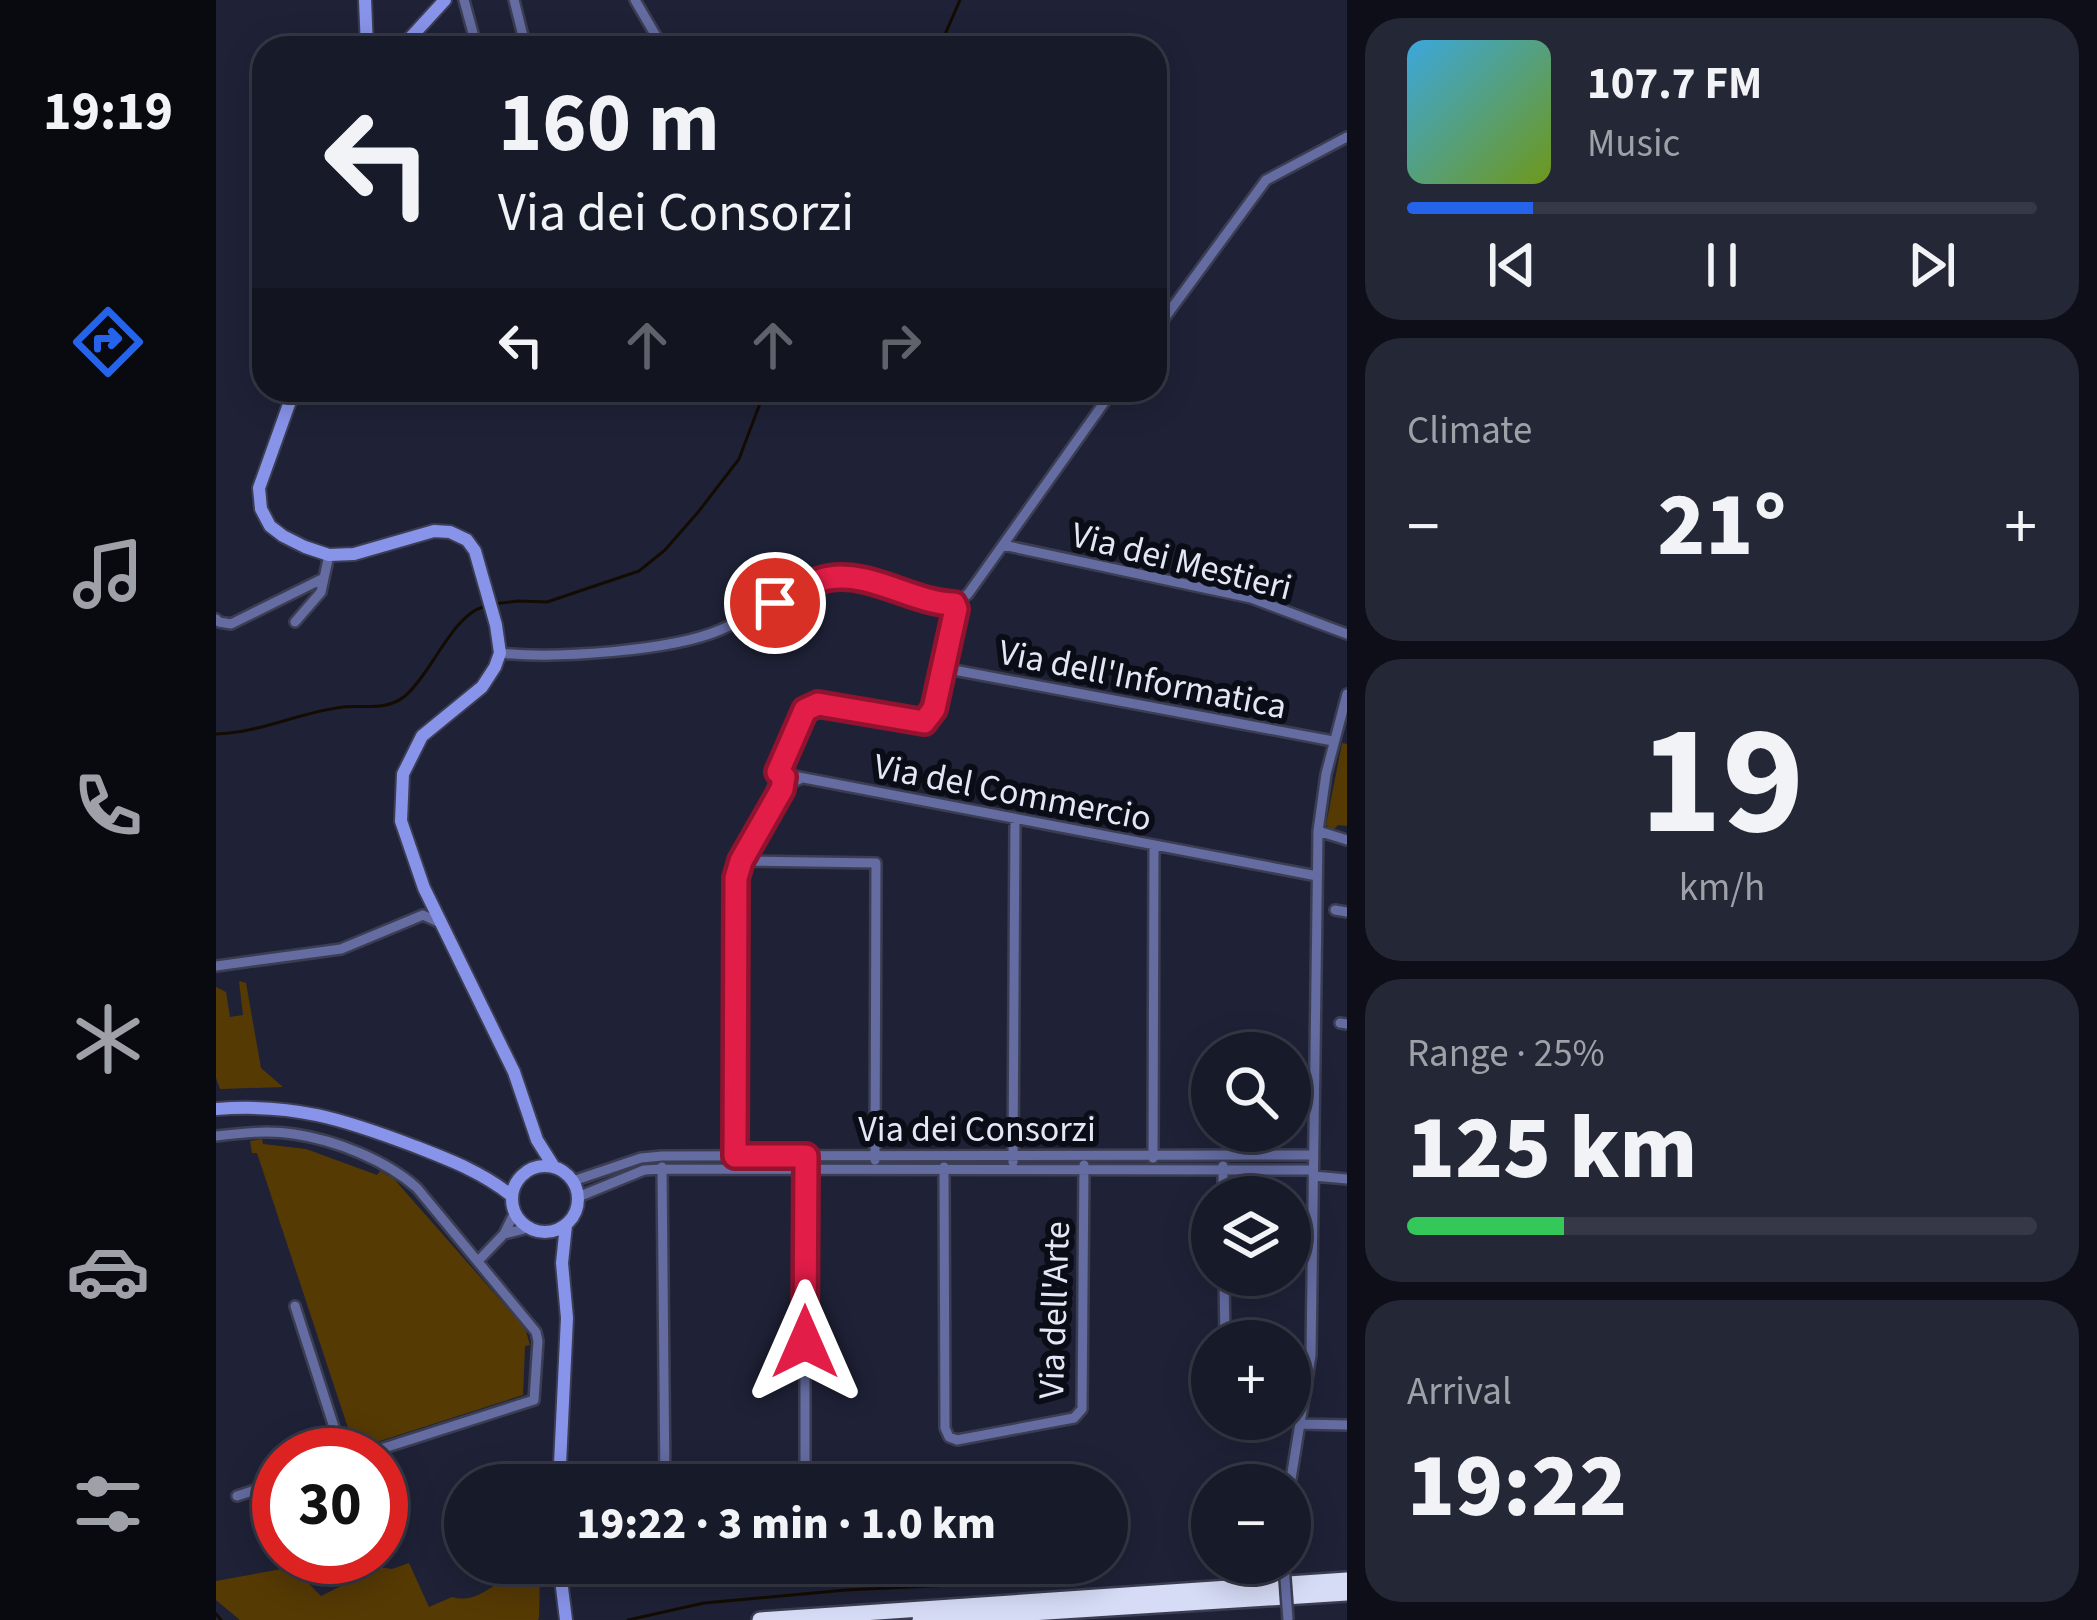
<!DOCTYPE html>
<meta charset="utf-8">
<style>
body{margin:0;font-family:"Source Sans 3",sans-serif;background:#242735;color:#f1f3f6;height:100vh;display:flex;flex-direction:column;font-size:45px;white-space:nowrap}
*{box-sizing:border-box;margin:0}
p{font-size:39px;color:#9ea1a8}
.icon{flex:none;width:66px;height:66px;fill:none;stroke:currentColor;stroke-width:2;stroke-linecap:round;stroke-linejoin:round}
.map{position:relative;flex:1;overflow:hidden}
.sheet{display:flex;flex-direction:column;gap:18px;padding:18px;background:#0d0e17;width:750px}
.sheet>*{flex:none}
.top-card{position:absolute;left:36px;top:36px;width:915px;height:366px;border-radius:36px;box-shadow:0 6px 30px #0003,0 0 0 3px #363846;background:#171a29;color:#f1f3f6;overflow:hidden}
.tools{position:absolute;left:975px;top:1032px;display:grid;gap:24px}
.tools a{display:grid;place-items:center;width:120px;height:120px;border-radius:50%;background:#171a29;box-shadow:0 6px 30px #0003,0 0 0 3px #363846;font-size:60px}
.speed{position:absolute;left:36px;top:1428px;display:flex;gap:24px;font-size:60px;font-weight:700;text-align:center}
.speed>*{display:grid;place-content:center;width:156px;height:156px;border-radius:50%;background:#171a29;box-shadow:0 6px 30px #0003,0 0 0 3px #363846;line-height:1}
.speed .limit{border:18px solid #d22;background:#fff;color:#111}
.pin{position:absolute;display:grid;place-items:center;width:102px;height:102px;color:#fff;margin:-51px;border:6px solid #fff;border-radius:50%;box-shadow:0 3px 12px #0007}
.me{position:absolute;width:132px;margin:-66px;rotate:0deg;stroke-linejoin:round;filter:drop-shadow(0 0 9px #0008)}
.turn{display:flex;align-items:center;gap:42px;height:252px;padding:0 48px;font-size:54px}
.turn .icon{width:156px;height:156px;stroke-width:2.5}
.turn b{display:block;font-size:84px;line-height:102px}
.lanes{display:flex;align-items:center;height:114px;padding:0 48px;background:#0003;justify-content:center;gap:60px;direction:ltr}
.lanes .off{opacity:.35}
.big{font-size:90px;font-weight:800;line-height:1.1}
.sheet .tile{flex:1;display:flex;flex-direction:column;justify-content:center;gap:18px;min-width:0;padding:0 42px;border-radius:36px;background:#242735}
.sheet .dial{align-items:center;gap:0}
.dial b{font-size:156px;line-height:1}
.song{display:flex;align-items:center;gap:36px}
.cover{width:144px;height:144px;border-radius:18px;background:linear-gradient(135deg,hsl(200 70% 55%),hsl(80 70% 35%))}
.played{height:12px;border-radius:6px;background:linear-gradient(90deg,#2563eb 20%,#363846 20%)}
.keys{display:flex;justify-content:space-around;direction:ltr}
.heat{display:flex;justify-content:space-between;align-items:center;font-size:66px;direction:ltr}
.charge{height:18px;border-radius:9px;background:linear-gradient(90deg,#34c759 25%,#363846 0)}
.trip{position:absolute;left:228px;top:1464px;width:684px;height:120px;border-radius:60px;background:#171a29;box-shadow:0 6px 30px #0003,0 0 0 3px #363846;font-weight:800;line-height:120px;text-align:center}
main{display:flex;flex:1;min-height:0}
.dock{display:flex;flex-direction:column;width:216px;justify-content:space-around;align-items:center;background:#090a10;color:#9ea1a8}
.dock .icon{width:84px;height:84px}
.dock .current{color:#2563eb}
.dock b{font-size:54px;color:#f1f3f6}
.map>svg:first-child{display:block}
.green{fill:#563a04}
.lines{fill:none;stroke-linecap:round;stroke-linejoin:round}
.stream{stroke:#140c03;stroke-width:3}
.street-casing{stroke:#3b3e52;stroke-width:14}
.secondary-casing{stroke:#3b3e52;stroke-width:16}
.highway-casing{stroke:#3b3e52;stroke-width:20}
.street{stroke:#646ca1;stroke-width:9}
.secondary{stroke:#8894ea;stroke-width:12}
.highway{stroke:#d6dbf6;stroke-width:15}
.street-bridge-casing{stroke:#3b3e52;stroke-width:14;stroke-linecap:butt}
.street-bridge{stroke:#646ca1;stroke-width:9}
.route-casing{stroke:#92132f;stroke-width:30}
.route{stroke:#e11d48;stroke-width:21}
.labels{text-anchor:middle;stroke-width:12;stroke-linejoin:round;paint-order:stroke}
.street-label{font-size:36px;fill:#e4e7f6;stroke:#0b0d16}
</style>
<main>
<nav class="dock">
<b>19:19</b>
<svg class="icon current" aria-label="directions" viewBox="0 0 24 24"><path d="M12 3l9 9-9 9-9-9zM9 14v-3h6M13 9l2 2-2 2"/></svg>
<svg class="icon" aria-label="music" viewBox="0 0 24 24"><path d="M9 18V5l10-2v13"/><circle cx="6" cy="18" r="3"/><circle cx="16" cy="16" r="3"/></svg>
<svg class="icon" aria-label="phone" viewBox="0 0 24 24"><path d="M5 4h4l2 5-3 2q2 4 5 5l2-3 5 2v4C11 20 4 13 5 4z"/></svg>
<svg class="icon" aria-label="climate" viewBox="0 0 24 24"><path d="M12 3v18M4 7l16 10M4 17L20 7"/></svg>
<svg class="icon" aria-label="car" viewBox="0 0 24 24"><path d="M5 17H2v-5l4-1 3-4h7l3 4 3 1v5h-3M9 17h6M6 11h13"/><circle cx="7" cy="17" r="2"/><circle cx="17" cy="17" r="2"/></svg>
<svg class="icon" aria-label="filters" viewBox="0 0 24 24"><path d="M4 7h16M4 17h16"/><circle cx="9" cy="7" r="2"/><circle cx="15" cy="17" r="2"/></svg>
</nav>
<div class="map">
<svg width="1131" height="1620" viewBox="0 0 1131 1620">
<rect width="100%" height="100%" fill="#1f2237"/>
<path class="green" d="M 1126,743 L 1131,744 L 1131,826 L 1122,825 L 1117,830 L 1110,825 Z
M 23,981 L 30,983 L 45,1068 L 67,1087 L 4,1089 L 0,1078 L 0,987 L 10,992 L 14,1017 L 27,1015 Z
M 46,1139 L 47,1144 L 90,1149 L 161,1175 L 164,1171 L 178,1179 L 309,1328 L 314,1345 L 309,1346 L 307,1395 L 139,1449 L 41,1153 L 36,1153 L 34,1141 Z
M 193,1563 L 213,1607 L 236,1597 C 270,1608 292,1559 324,1574 L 323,1618 L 322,1620 L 24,1620 L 0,1600 L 0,1581 L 76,1567 L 105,1596 L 163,1567 L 176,1569 Z"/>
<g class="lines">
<path class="stream" d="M 723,48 L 744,0
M 277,604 L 302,601 L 331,602 L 423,571 L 449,550 L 483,511 L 523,459 L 549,390
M 0,734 C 44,733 84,712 127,707 C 148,705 171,711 189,696 C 215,674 237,615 267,607
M 0,1614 L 5,1620
M 412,1620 L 488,1603 L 630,1590 L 799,1582"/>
<g class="street-casing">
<path id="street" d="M 248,0 L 261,48
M 298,0 L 310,48
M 419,0 L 447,48
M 939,331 L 1050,180 L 1131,137
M 787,545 L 1035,598 L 1131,634
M 0,619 L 3,622 L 15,624 L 108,578
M 79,622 L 105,592 L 113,555
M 284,653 C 338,659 455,651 504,630 C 540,615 574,586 612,578 C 654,570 697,603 738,604 L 752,594 L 897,390
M 727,668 L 1117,741
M 566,789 L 567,774 L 1101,876
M 549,809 L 584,718 L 593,706 L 608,705 L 702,723 L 713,719 L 719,709 L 740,609 L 738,604
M 1102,831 L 1131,840
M 525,861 L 660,863 L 659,1160
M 1119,910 L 1131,912
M 0,966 L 125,949 L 207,915 L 222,922
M 1124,1023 L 1131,1024
M 0,1136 C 26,1133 52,1130 78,1134 C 119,1140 170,1160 201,1188 L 320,1332 L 322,1341 L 318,1400 L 146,1455
M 937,1158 L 938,846
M 797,1162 L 799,819
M 1007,1166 L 1007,1197
M 446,1167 L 449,1485
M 728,1167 L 729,1428 L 733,1437 L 741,1440 L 858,1418 L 866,1409 L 868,1165
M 519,1169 L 520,877 C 526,853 549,804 568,788 C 573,783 580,781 586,778
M 1097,1176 L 1131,1179
M 357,1181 L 425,1158 L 446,1156 L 1097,1155
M 362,1197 L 428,1170 L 446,1169 L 1097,1170
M 288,1234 L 312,1228
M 262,1261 L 288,1234 L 299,1212
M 1008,1275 L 1009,1341
M 79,1306 L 127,1455
M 1074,1355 L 1095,1355
M 1084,1424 L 1131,1425
M 526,1485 L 589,1471 L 589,1163
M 1074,1485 L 1095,1355 L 1102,831 L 1110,774 L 1131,694
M 21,1496 L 63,1482"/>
</g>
<g class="secondary-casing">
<path id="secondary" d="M 149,0 L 151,48
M 185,48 L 229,0
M 78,390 L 43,488 L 45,509 L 54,526 L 67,536 L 89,547 L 113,555 L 138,554 L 218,531 L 234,532 L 251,540 L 259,551 L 280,625 L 284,653 L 279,667 L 266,687 L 206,736 L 187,774 L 185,821 L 208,888 L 298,1072 L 321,1140 L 338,1167
M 562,772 L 567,774
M 0,1109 C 77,1103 127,1119 198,1146 C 234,1160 266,1172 296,1196
M296 1199a33 33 0 1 1 66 0a33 33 0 1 1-66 0Z
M 343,1485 L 351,1318 L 346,1263 L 350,1225
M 343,1563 L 350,1620"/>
</g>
<g class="highway-casing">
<path id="highway" d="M 544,1620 L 1131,1580
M 704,1620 L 1131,1593"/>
</g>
<use href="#street" class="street"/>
<use href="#secondary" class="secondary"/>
<use href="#highway" class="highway"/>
<g class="street-bridge-casing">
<path id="street-bridge" d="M 1068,1565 L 1072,1620"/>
</g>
<use href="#street-bridge" class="street-bridge"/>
</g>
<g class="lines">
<g class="route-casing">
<path id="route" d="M 559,603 C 576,594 593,582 613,578 C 655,571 697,603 738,604 L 740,609 L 718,709 L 708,722 L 602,704 L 589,710 L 562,772 L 568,777 L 566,789 L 525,861 L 520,878 L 519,1156 L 590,1156 L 589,1342"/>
</g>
<use href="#route" class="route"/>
</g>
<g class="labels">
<g class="street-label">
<text transform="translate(966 560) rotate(14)" y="13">Via dei Mestieri</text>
<text transform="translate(927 678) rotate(11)" y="13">Via dell'Informatica</text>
<text transform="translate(797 791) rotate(11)" y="13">Via del Commercio</text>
<text x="761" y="1141">Via dei Consorzi</text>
<text transform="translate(837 1310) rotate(-88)" y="13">Via dell'Arte</text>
</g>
</g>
</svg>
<div class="tools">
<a><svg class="icon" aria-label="search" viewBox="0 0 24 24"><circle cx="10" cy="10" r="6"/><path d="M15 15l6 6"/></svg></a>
<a><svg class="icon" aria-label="layers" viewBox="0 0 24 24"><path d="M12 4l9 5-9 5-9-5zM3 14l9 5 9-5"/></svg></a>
<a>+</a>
<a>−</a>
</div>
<div class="speed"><div class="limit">30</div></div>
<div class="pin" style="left:559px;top:603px;background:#d93025"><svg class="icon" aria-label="arrive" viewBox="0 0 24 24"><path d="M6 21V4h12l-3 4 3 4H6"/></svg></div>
<svg class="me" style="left:589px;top:1342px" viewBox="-20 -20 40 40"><path d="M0-17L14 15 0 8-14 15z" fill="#e11d48" stroke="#fff" stroke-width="4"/></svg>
<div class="trip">19:22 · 3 min · 1.0 km</div>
<div class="top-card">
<div class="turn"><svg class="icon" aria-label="left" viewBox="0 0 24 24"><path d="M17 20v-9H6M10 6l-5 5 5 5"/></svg><div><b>160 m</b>Via dei Consorzi</div></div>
<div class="lanes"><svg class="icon" aria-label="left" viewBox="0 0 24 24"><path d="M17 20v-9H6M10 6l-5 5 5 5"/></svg><svg class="icon off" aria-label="ahead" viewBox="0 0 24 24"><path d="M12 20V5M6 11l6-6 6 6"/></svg><svg class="icon off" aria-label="ahead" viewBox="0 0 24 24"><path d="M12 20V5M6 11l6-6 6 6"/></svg><svg class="icon off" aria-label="right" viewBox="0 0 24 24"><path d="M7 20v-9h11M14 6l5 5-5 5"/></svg></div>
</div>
</div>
<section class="sheet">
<div class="tile">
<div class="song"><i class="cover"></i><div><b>107.7 FM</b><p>Music</p></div></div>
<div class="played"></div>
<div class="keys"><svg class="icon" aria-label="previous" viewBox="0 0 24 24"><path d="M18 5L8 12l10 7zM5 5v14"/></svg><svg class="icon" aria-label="pause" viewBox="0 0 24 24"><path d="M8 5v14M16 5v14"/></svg><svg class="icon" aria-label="next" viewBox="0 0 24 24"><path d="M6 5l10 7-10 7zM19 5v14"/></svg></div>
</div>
<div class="tile"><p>Climate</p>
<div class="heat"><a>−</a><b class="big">21°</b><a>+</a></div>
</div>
<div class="tile dial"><b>19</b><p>km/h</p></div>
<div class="tile"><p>Range · 25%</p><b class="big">125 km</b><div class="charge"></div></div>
<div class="tile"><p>Arrival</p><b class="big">19:22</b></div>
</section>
</main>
